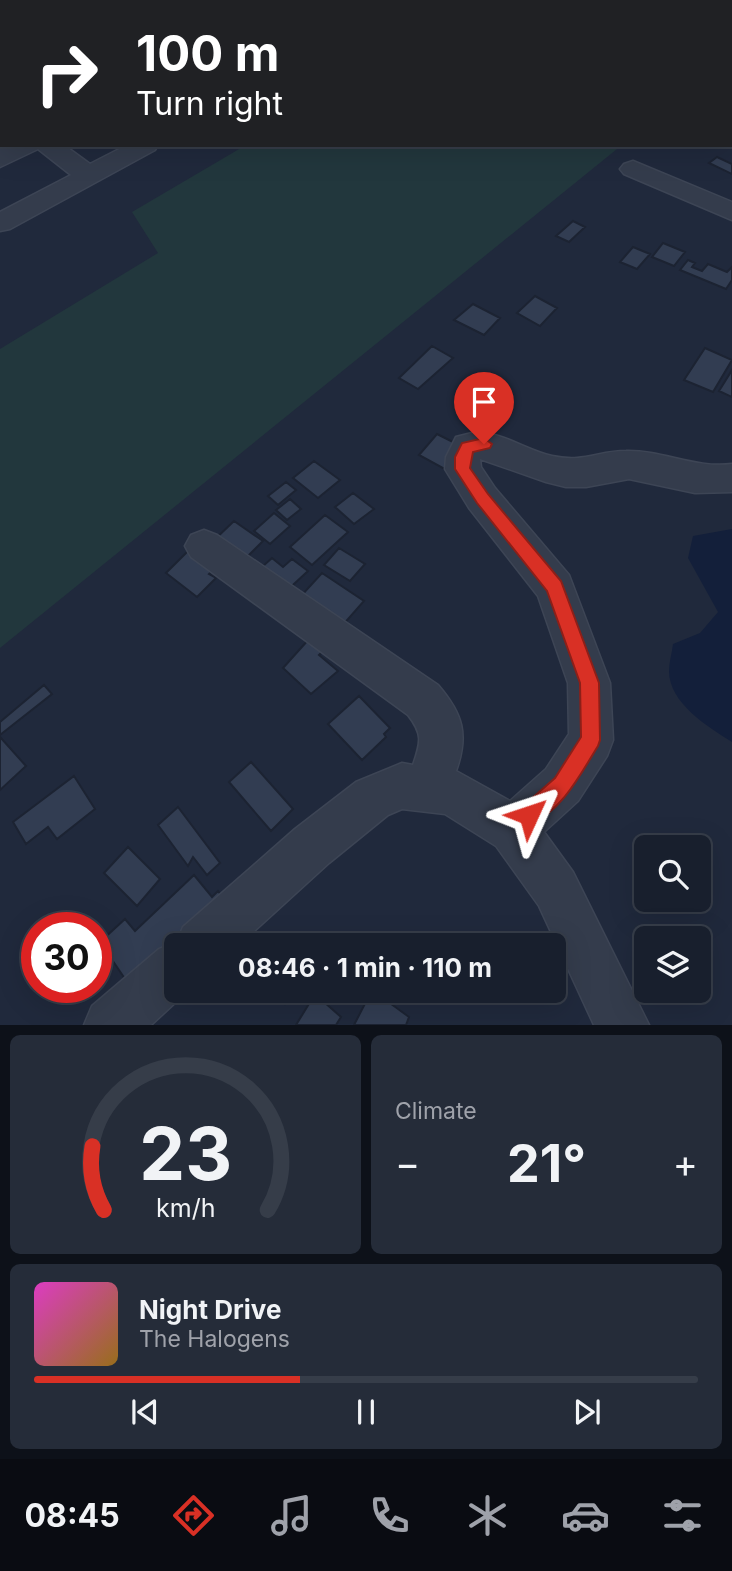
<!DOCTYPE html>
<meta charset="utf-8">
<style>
body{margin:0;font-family:Inter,sans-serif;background:#252c39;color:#f1f3f6;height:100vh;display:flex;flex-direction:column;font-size:26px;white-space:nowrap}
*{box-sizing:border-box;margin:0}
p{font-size:23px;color:#9fa2aa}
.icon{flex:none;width:38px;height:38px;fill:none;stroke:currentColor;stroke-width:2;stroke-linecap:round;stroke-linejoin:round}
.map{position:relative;height:1025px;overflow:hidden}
.side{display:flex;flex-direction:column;gap:10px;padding:10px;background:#0d1119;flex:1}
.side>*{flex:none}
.top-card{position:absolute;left:0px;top:0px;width:733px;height:147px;box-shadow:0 7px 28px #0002,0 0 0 2px #363d49;background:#202124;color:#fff;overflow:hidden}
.tools{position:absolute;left:634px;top:835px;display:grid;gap:14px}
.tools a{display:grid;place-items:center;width:77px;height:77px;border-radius:10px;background:#181f2d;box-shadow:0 7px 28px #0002,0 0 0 2px #363d49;font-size:35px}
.speed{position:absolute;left:21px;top:912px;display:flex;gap:14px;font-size:35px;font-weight:700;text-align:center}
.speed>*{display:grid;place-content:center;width:91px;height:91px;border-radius:50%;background:#181f2d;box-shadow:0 7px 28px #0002,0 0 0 2px #363d49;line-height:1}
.speed .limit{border:10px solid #d22;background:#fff;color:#111}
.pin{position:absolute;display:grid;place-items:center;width:60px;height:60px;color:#fff;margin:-72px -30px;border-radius:50% 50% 50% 0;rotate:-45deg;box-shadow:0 0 7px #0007}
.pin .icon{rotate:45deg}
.me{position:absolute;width:77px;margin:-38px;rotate:48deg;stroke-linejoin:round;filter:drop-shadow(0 0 5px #0008)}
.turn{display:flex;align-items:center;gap:24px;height:147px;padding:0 21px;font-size:32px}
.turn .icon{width:91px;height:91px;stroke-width:2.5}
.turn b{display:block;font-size:49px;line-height:60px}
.big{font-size:52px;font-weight:700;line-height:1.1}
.side .tile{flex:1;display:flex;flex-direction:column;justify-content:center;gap:10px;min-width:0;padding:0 24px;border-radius:10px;background:#252c39}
.side .dial{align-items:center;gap:0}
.dial svg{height:182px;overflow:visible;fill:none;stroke:#363d49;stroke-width:7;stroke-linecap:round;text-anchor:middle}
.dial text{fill:#f1f3f6;stroke:none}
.song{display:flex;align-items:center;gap:21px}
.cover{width:84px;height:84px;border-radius:10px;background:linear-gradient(135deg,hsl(310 70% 55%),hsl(40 70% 35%))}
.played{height:7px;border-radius:4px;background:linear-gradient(90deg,#d93025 40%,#363d49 40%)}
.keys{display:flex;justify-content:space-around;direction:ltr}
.heat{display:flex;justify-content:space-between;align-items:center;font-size:38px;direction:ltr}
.side .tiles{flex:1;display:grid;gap:10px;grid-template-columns:1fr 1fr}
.tile:last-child{grid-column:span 2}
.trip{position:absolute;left:164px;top:933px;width:402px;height:70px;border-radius:10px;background:#181f2d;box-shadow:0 7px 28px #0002,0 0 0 2px #363d49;font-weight:700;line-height:70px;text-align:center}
.menu{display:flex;height:112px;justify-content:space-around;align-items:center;background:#0a0c12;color:#9fa2aa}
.menu .icon{width:49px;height:49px}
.menu .selected{color:#d93025}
.menu b{font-size:32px;color:#f1f3f6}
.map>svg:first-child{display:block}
.green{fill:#22373d}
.water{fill:#131f3a}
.building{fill:#323d52;stroke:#1c2332;stroke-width:2}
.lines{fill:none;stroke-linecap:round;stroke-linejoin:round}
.minor-casing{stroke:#3d4555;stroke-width:3}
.minor{fill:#343c4c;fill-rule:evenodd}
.route{fill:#d93025;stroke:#8d1f18;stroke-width:2}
</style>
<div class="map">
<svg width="732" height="1025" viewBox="0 0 732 1025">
<rect width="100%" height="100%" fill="#20293c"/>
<path class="green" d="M 246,145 L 622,145 L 0,648 L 0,349 L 158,253 L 132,212 Z"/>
<path class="water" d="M 732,529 L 732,742 C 708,727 669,703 669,671 C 669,662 672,653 673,644 L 700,633 L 718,612 L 688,558 L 693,536 Z"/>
<path class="building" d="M 717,157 L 732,164 L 732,174 L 709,163 Z
M 573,221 L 585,227 L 569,242 L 556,236 Z
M 663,243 L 685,252 L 674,266 L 652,257 Z
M 633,247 L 650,254 L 637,269 L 620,262 Z
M 688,260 L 695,263 L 692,267 L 702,271 L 708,264 L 727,272 L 732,267 L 732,280 L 726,289 L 680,270 Z
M 535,296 L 557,308 L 540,326 L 517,313 Z
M 473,304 L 500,318 L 484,335 L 454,320 Z
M 432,346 L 453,358 L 418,389 L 399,378 Z
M 705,348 L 732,360 L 713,392 L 684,380 Z
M 732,370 L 732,397 L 719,391 Z
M 437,434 L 465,448 L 450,472 L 419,455 Z
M 314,461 L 340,480 L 318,498 L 293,478 Z
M 286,482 L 296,490 L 278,505 L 268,496 Z
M 353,493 L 374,509 L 354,524 L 335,507 Z
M 290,499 L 301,509 L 287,520 L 276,510 Z
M 274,513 L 290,526 L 270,544 L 254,531 Z
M 325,515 L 348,532 L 312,565 L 290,547 Z
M 234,521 L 263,541 L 239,565 L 210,544 Z
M 192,547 L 217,566 L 209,574 L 216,578 L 197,597 L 166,573 Z
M 339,548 L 365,564 L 350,581 L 324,565 Z
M 272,558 L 283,567 L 292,559 L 308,571 L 281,596 L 254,574 Z
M 322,573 L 364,601 L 342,626 L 300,597 Z
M 309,639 L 323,651 L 319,655 L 338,671 L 311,694 L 283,668 Z
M 44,685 L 52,694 L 0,735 L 0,722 Z
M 359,696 L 390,728 L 384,734 L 386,737 L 362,760 L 328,724 Z
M 0,737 L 26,766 L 0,790 Z
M 251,762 L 293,809 L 271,831 L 229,782 Z
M 74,776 L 95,809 L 57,839 L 48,827 L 26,844 L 13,822 Z
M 178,807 L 220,863 L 207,875 L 193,857 L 188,866 L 158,825 Z
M 128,847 L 160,879 L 137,906 L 104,873 Z
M 194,875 L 212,897 L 218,891 L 230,907 L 192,945 L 177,945 L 138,998 L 100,942 L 125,919 L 135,931 Z
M 271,990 L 295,990 L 285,1004 Z
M 372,990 L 409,1017 L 406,1025 L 354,1025 Z
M 315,994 L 341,1017 L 336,1025 L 296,1025 Z"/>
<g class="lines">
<g class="minor-casing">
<path id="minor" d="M 19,0 L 40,0 L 41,2 L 20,2 Z
M 71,0 L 95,0 L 70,2 Z
M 154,0 L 176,0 L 177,2 L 155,2 Z
M 232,0 L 255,0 L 256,2 L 233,2 Z
M 365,0 L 388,0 L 389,2 L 366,2 Z
M 410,0 L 432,0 L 409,2 Z
M 526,0 L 550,0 L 551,2 L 527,2 Z
M 0,27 L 2,27 L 0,40 Z
M 0,101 L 2,101 L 2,116 L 0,116 Z
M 9,145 L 64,145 L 90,164 L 127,145 L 158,145 L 155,150 L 10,229 L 0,231 L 0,212 L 71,175 L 38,149 L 0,167 L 0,149 Z
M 633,161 L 732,202 L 732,220 L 624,174 L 620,169 L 624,164 Z
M 476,432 C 504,433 526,450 552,456 C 584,463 598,451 626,451 C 663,450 695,469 732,464 L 732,492 L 695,493 L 629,479 L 586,487 L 566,487 L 546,482 L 480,459 L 481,467 L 495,488 L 569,575 L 610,683 L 613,740 L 607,756 L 578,801 L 544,832 L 573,872 L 649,1025 L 594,1025 L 539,906 L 496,846 L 445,814 L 402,809 L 388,815 L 329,863 L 239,945 L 177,945 L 177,990 L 189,990 L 151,1025 L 84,1025 L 92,1006 L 159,949 L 177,941 L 183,927 L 295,829 L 356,782 L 402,763 L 413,765 C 421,742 423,734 408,715 L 191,557 L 185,546 L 191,535 L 204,530 L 217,535 L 438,685 C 463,714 469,735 456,771 L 510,801 L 546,769 L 569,734 L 568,683 L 538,596 L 469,508 L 445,469 L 446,457 L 456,437 Z"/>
</g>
<use href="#minor" class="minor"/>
</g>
<path class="route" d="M 484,438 L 492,444 L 490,448 L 473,452 L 470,468 L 488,494 L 561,581 L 599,683 L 600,740 L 598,746 C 580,775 562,811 529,825 L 522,822 L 519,815 L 522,807 L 555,778 L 581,737 L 580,683 L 547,591 L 477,503 L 455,469 L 455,457 L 462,443 Z"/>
</svg>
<div class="tools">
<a><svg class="icon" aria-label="search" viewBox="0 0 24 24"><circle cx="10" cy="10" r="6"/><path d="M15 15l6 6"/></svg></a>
<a><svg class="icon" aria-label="layers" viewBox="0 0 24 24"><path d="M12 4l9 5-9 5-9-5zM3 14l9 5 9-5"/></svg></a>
</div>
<div class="speed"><div class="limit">30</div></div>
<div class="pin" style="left:484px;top:444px;background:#d93025"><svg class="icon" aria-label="arrive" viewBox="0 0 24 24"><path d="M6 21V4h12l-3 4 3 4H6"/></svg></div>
<svg class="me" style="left:529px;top:815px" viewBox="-20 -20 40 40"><path d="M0-17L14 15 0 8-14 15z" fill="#d93025" stroke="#fff" stroke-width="4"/></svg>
<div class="trip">08:46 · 1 min · 110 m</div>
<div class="top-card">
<div class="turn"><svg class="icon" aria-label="right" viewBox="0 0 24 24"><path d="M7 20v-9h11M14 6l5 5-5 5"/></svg><div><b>100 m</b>Turn right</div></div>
</div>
</div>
<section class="side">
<div class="tiles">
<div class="tile dial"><svg viewBox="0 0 100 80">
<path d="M14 69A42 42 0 1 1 86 69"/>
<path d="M14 69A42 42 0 0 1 9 41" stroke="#d93025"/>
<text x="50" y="56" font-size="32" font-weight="700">23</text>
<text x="50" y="72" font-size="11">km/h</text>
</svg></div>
<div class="tile"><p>Climate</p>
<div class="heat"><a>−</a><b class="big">21°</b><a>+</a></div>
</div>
<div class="tile">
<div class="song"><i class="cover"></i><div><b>Night Drive</b><p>The Halogens</p></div></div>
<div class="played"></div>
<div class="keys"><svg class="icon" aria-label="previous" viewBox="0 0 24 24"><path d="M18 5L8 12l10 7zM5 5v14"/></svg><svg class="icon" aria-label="pause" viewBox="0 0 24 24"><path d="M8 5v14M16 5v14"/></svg><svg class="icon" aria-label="next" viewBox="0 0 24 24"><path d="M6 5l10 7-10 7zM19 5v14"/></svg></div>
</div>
</div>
</section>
<nav class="menu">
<b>08:45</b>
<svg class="icon selected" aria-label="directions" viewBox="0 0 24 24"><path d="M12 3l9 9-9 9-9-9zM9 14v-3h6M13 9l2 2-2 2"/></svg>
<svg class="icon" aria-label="music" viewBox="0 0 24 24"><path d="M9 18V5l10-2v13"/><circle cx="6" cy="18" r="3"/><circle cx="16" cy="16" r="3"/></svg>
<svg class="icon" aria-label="phone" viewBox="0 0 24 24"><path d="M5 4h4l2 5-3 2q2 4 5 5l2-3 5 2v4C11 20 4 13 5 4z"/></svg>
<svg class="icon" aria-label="climate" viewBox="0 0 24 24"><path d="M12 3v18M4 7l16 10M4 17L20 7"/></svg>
<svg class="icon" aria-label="car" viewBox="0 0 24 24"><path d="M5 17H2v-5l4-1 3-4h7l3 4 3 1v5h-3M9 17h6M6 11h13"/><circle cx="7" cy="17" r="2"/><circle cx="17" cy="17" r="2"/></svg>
<svg class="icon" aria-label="filters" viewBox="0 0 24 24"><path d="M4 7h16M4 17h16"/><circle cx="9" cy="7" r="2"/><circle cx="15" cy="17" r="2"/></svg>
</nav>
